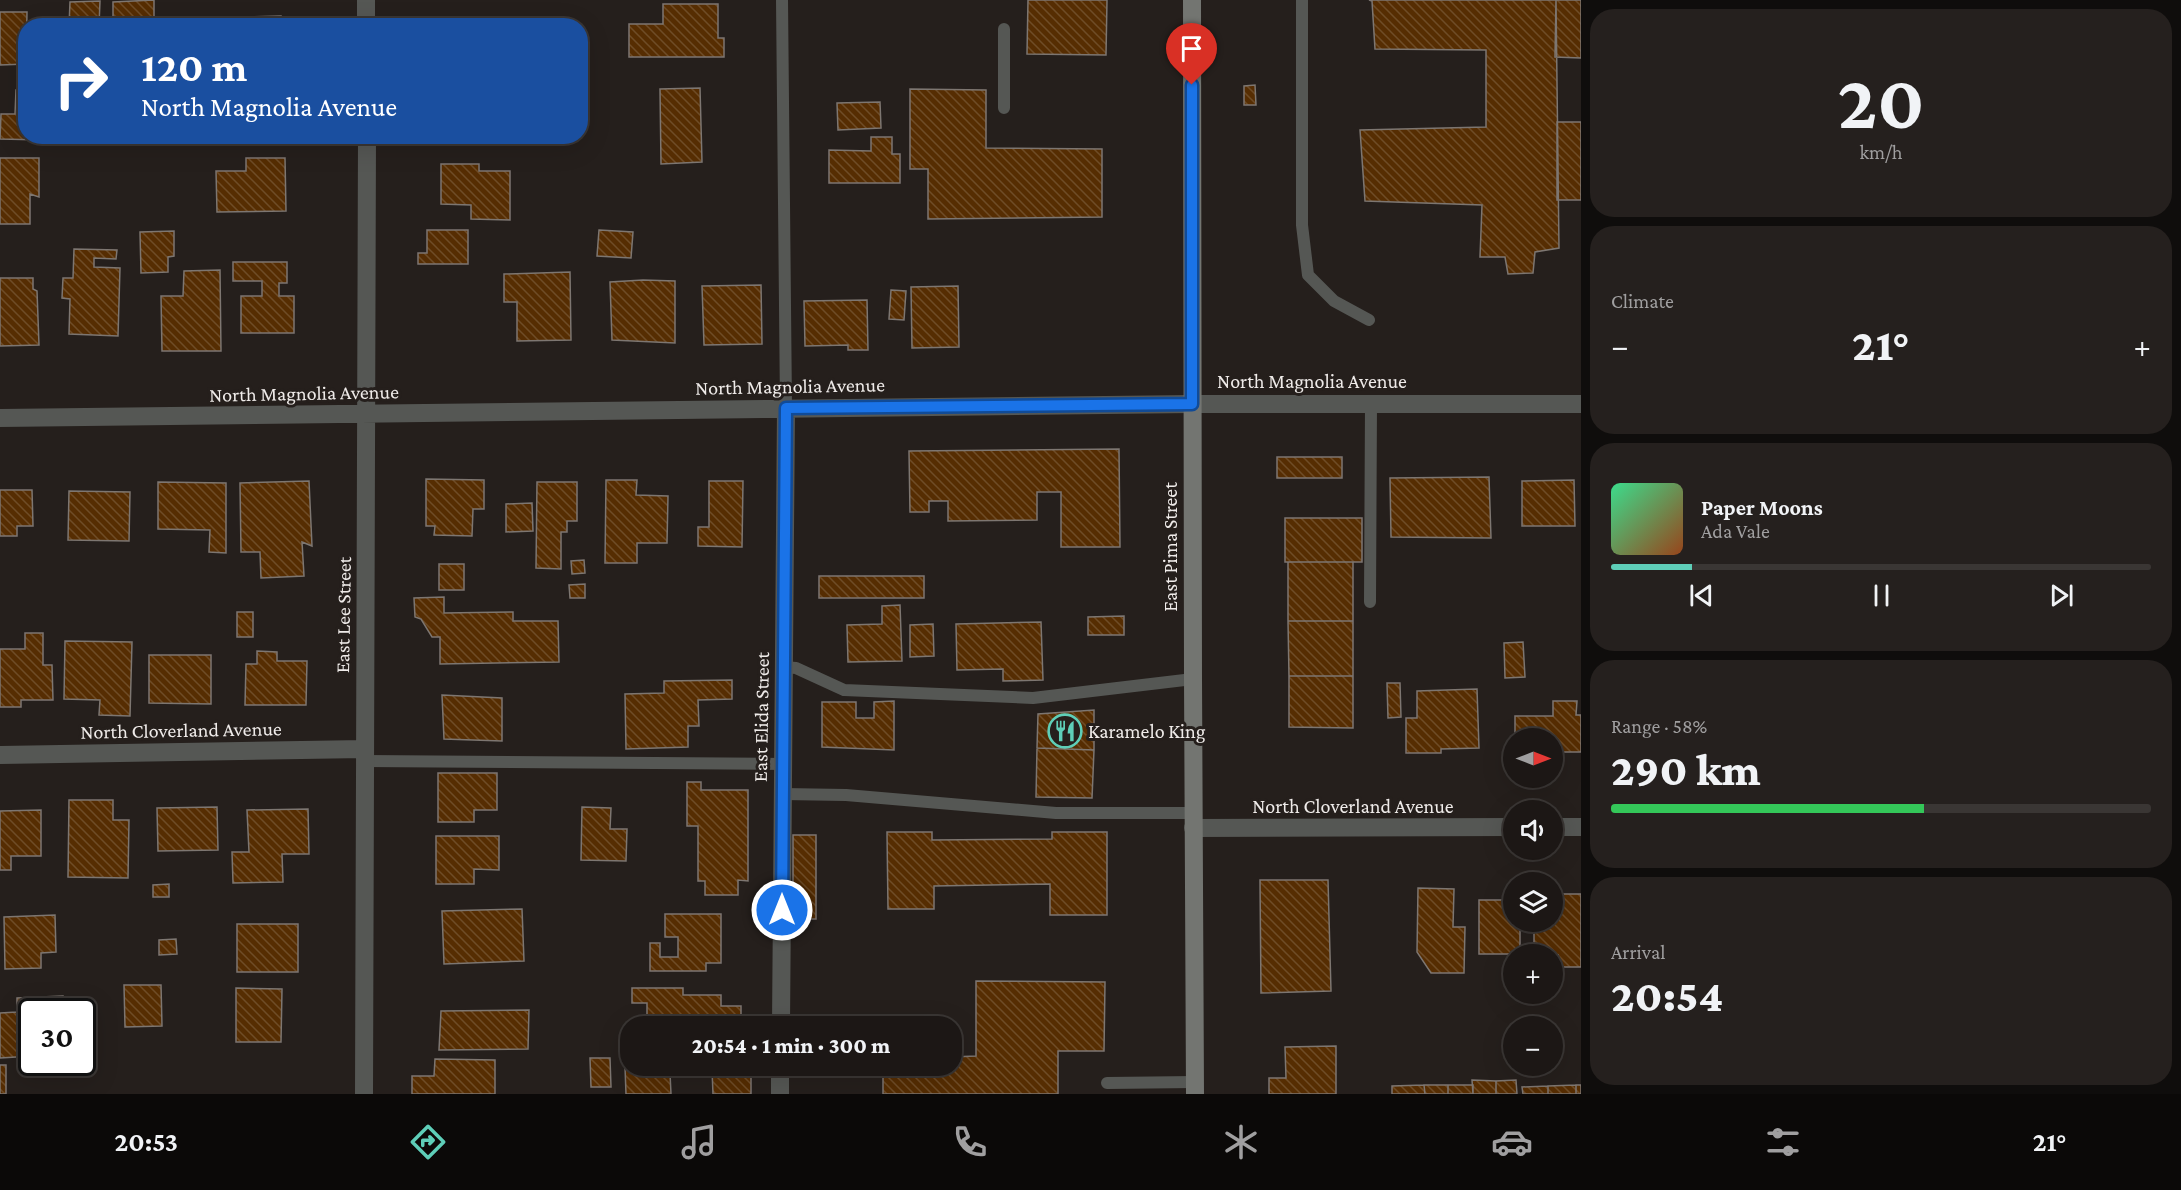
<!DOCTYPE html>
<meta charset="utf-8">
<style>
body{margin:0;font-family:"Crimson Pro",serif;background:#25201e;color:#f1f3f6;height:100vh;display:flex;flex-direction:column;font-size:22px;white-space:nowrap}
*{box-sizing:border-box;margin:0}
p{font-size:20px;color:#a09fa0}
.icon{flex:none;width:33px;height:33px;fill:none;stroke:currentColor;stroke-width:2;stroke-linecap:round;stroke-linejoin:round}
.map{position:relative;flex:1;overflow:hidden}
.panel{display:flex;flex-direction:column;gap:9px;padding:9px;background:#0f0d0c;width:600px}
.panel>*{flex:none}
.banner{position:absolute;left:18px;top:18px;width:570px;height:126px;border-radius:24px;box-shadow:0 6px 24px #0002,0 0 0 2px #3a3634;background:#1a4fa0;color:#fff;overflow:hidden}
.needle{width:39px;rotate:90deg}
.tools{position:absolute;left:1503px;top:728px;display:grid;gap:12px}
.tools a{display:grid;place-items:center;width:60px;height:60px;border-radius:50%;background:#1c1715;box-shadow:0 6px 24px #0002,0 0 0 2px #3a3634;font-size:30px}
.speed{position:absolute;left:18px;top:998px;display:flex;gap:12px;font-size:30px;font-weight:700;text-align:center}
.speed>*{display:grid;place-content:center;width:78px;height:78px;border-radius:50%;background:#1c1715;box-shadow:0 6px 24px #0002,0 0 0 2px #3a3634;line-height:1}
.speed .limit{border:3px solid #111;border-radius:9px;background:#fff;color:#111}
.pin{position:absolute;display:grid;place-items:center;width:51px;height:51px;color:#fff;margin:-62px -26px;border-radius:50% 50% 50% 0;rotate:-45deg;box-shadow:0 0 6px #0007}
.pin .icon{rotate:45deg}
.me{position:absolute;width:66px;margin:-33px;rotate:0deg;stroke-linejoin:round;filter:drop-shadow(0 0 4px #0008)}
.turn{display:flex;align-items:center;gap:21px;height:126px;padding:0 24px;font-size:27px}
.turn .icon{width:78px;height:78px;stroke-width:2.5}
.turn b{display:block;font-size:42px;line-height:51px}
.big{font-size:45px;font-weight:800;line-height:1.1}
.panel .tile{flex:1;display:flex;flex-direction:column;justify-content:center;gap:9px;min-width:0;padding:0 21px;border-radius:24px;background:#25201e}
.panel .dial{align-items:center;gap:0}
.dial b{font-size:78px;line-height:1}
.song{display:flex;align-items:center;gap:18px}
.cover{width:72px;height:72px;border-radius:9px;background:linear-gradient(135deg,hsl(150 70% 55%),hsl(20 70% 35%))}
.played{height:6px;border-radius:3px;background:linear-gradient(90deg,#5eceb8 15%,#3a3634 15%)}
.keys{display:flex;justify-content:space-around;direction:ltr}
.heat{display:flex;justify-content:space-between;align-items:center;font-size:33px;direction:ltr}
.charge{height:9px;border-radius:4px;background:linear-gradient(90deg,#34c759 58%,#3a3634 0)}
.trip{position:absolute;left:620px;top:1016px;width:342px;height:60px;border-radius:24px;background:#1c1715;box-shadow:0 6px 24px #0002,0 0 0 2px #3a3634;font-weight:800;line-height:60px;text-align:center}
.menu{display:flex;height:96px;justify-content:space-around;align-items:center;background:#0b0908;color:#a09fa0}
.menu .icon{width:42px;height:42px}
.menu .active{color:#5eceb8}
.menu b{font-size:27px;color:#f1f3f6}
main{display:flex;flex:1;min-height:0}
.map>svg:first-child{display:block}
.building{fill:url(#building-back-hatch);stroke:#7d7671;stroke-width:1.5}
.lines{fill:none;stroke-linecap:round;stroke-linejoin:round}
.lane{stroke:#555754;stroke-width:12}
.street{stroke:#555754;stroke-width:18}
.secondary{stroke:#737571;stroke-width:18}
.route-casing{stroke:#114b97;stroke-width:15}
.route{stroke:#1a73e8;stroke-width:10}
.labels{text-anchor:middle;stroke-width:6;stroke-linejoin:round;paint-order:stroke}
.street-label{font-size:20px;fill:#efebe9;stroke:#251f1c}
.poi-label{font-size:20px;fill:#efebe9;stroke:#251f1c;text-anchor:start}
</style>
<main>
<div class="map">
<svg width="1581" height="1094" viewBox="0 0 1581 1094">
<defs>
<pattern id="building-back-hatch" width="6" height="6" patternUnits="userSpaceOnUse" patternTransform="scale(1.5)"><rect width="6" height="6" fill="#562d02"/><path d="M-1 5l2 2M0 0l6 6M5-1l2 2" fill="none" stroke="#6f4c27"/></pattern>
</defs>
<rect width="100%" height="100%" fill="#251f1c"/>
<path class="building" d="M 154,0 L 154,26 L 113,26 L 113,2 Z
M 1028,0 L 1107,0 L 1106,55 L 1027,54 Z
M 1369,0 L 1556,0 L 1559,248 L 1535,252 L 1533,273 L 1508,274 L 1505,257 L 1480,257 L 1482,205 L 1365,201 L 1360,130 L 1486,127 L 1486,50 L 1375,49 L 1372,1 Z
M 1556,0 L 1581,0 L 1581,58 L 1555,57 Z
M 100,1 L 99,26 L 69,26 L 70,2 Z
M 663,4 L 718,4 L 718,38 L 724,38 L 724,57 L 629,57 L 629,24 L 663,24 Z
M 0,12 L 27,12 L 26,64 L 0,65 Z
M 281,16 L 281,26 L 214,26 L 214,18 Z
M 512,19 L 538,19 L 538,26 L 512,26 Z
M 1255,85 L 1256,105 L 1244,105 L 1244,86 Z
M 700,88 L 702,162 L 661,164 L 660,89 Z
M 910,89 L 986,90 L 986,148 L 1102,149 L 1102,217 L 928,219 L 928,169 L 910,169 Z
M 16,90 L 26,90 L 26,136 L 42,136 L 42,140 L 0,139 L 1,114 L 15,114 Z
M 880,102 L 881,128 L 838,130 L 837,103 Z
M 1557,122 L 1581,122 L 1581,200 L 1557,200 Z
M 230,136 L 286,136 L 286,142 L 230,143 Z
M 871,137 L 892,137 L 892,154 L 900,154 L 900,183 L 829,183 L 829,150 L 871,151 Z
M 0,158 L 39,158 L 39,197 L 30,194 L 30,224 L 0,224 Z
M 246,158 L 285,158 L 286,211 L 217,212 L 216,171 L 246,171 Z
M 441,164 L 479,164 L 479,171 L 510,171 L 510,220 L 471,219 L 471,205 L 441,204 Z
M 427,230 L 468,230 L 468,264 L 418,264 L 418,253 L 427,253 Z
M 599,230 L 633,232 L 631,258 L 597,256 Z
M 174,231 L 174,256 L 168,257 L 168,272 L 141,273 L 140,232 Z
M 74,249 L 117,250 L 116,259 L 94,258 L 94,267 L 120,268 L 118,336 L 69,334 L 70,299 L 62,298 L 63,278 L 73,278 Z
M 233,262 L 287,262 L 287,283 L 279,283 L 279,296 L 294,296 L 294,333 L 241,333 L 241,296 L 262,296 L 262,281 L 233,281 Z
M 220,270 L 221,351 L 162,351 L 161,296 L 183,296 L 184,271 Z
M 570,272 L 571,340 L 517,341 L 517,302 L 504,302 L 504,274 Z
M 0,278 L 33,278 L 33,289 L 37,291 L 39,345 L 0,346 Z
M 643,280 L 675,281 L 675,343 L 612,340 L 610,282 Z
M 761,285 L 762,344 L 704,345 L 702,286 Z
M 958,286 L 959,347 L 912,348 L 911,287 Z
M 891,290 L 906,291 L 904,320 L 889,319 Z
M 867,300 L 868,350 L 848,350 L 848,345 L 805,346 L 804,301 Z
M 1119,449 L 1120,547 L 1061,547 L 1061,492 L 1037,492 L 1037,520 L 948,521 L 948,501 L 929,501 L 929,512 L 910,512 L 909,451 Z
M 1277,457 L 1342,457 L 1342,478 L 1277,478 Z
M 1489,477 L 1491,538 L 1391,537 L 1390,478 Z
M 426,479 L 484,480 L 484,509 L 473,509 L 472,536 L 434,535 L 435,526 L 426,526 Z
M 606,480 L 637,480 L 636,495 L 668,496 L 667,543 L 637,543 L 637,563 L 605,563 Z
M 1574,480 L 1575,526 L 1522,526 L 1522,481 Z
M 309,481 L 312,546 L 302,542 L 304,576 L 261,578 L 260,552 L 241,552 L 240,483 Z
M 709,481 L 743,481 L 742,547 L 698,546 L 698,527 L 709,527 Z
M 158,482 L 226,483 L 226,553 L 209,552 L 210,530 L 158,529 Z
M 537,482 L 577,482 L 577,521 L 567,521 L 567,532 L 561,532 L 561,569 L 536,568 Z
M 0,490 L 32,490 L 33,526 L 17,526 L 17,536 L 0,536 Z
M 69,491 L 130,492 L 129,541 L 68,540 Z
M 532,503 L 533,531 L 506,532 L 506,504 Z
M 1285,518 L 1362,518 L 1362,562 L 1285,562 Z
M 584,560 L 585,573 L 572,574 L 571,561 Z
M 1288,562 L 1353,562 L 1353,621 L 1288,621 Z
M 439,564 L 464,564 L 464,590 L 439,590 Z
M 819,576 L 924,576 L 924,598 L 819,598 Z
M 585,584 L 585,598 L 570,598 L 569,585 Z
M 444,597 L 444,613 L 513,612 L 513,621 L 558,621 L 559,662 L 440,664 L 440,637 L 432,637 L 421,619 L 415,617 L 414,598 Z
M 900,605 L 902,661 L 848,662 L 847,625 L 882,624 L 882,606 Z
M 237,612 L 253,612 L 253,637 L 237,637 Z
M 1124,616 L 1124,635 L 1088,635 L 1088,617 Z
M 1288,621 L 1353,621 L 1353,676 L 1289,676 Z
M 1041,622 L 1043,680 L 1003,681 L 1003,669 L 957,670 L 956,624 Z
M 933,624 L 934,656 L 910,657 L 910,625 Z
M 25,633 L 43,633 L 43,665 L 52,665 L 53,700 L 21,700 L 21,707 L 0,707 L 0,649 L 25,649 Z
M 65,641 L 132,642 L 130,716 L 99,715 L 100,700 L 64,699 Z
M 1523,642 L 1525,677 L 1505,678 L 1504,643 Z
M 257,651 L 277,652 L 277,661 L 307,661 L 306,705 L 245,705 L 246,664 L 257,664 Z
M 149,655 L 211,655 L 211,704 L 149,703 Z
M 1289,676 L 1353,676 L 1353,728 L 1289,727 Z
M 732,680 L 732,699 L 698,700 L 699,726 L 688,726 L 688,747 L 626,749 L 625,694 L 664,693 L 664,681 Z
M 1387,683 L 1400,683 L 1401,717 L 1388,718 Z
M 1477,689 L 1479,748 L 1441,749 L 1441,753 L 1406,753 L 1406,718 L 1417,718 L 1417,691 Z
M 442,695 L 502,698 L 502,741 L 444,739 Z
M 894,701 L 894,750 L 822,747 L 822,702 L 856,702 L 856,718 L 874,718 L 874,702 Z
M 1553,701 L 1577,701 L 1576,715 L 1581,715 L 1581,752 L 1552,752 L 1552,738 L 1515,738 L 1515,716 L 1553,716 Z
M 1094,710 L 1094,750 L 1037,748 L 1038,714 Z
M 1037,748 L 1094,750 L 1092,798 L 1036,797 Z
M 438,773 L 497,773 L 497,810 L 474,810 L 474,822 L 438,822 Z
M 687,782 L 701,782 L 701,790 L 748,790 L 748,881 L 738,880 L 738,895 L 705,895 L 705,881 L 698,881 L 698,826 L 687,826 Z
M 69,800 L 113,800 L 113,820 L 129,820 L 128,878 L 68,877 Z
M 217,807 L 218,850 L 158,851 L 157,808 Z
M 582,807 L 611,808 L 610,829 L 627,829 L 626,861 L 581,860 Z
M 308,809 L 309,854 L 282,854 L 283,882 L 233,883 L 232,852 L 249,852 L 247,810 Z
M 41,810 L 41,856 L 11,856 L 11,870 L 0,870 L 0,811 Z
M 887,832 L 932,832 L 932,840 L 1052,839 L 1052,832 L 1107,832 L 1107,915 L 1050,915 L 1050,884 L 934,886 L 934,909 L 888,909 Z
M 793,835 L 816,835 L 816,919 L 793,919 Z
M 436,836 L 499,836 L 499,870 L 474,869 L 474,884 L 436,884 Z
M 1260,880 L 1328,880 L 1331,991 L 1261,993 Z
M 169,884 L 169,897 L 153,897 L 153,885 Z
M 1418,888 L 1454,889 L 1453,927 L 1465,927 L 1464,973 L 1431,973 L 1417,952 Z
M 1552,894 L 1581,894 L 1581,967 L 1555,967 L 1558,955 L 1534,954 L 1534,921 L 1552,921 Z
M 1479,900 L 1514,900 L 1514,921 L 1520,921 L 1520,954 L 1479,954 Z
M 522,909 L 524,961 L 444,964 L 442,911 Z
M 665,914 L 721,914 L 721,963 L 706,963 L 706,971 L 650,971 L 650,943 L 660,943 L 660,957 L 678,957 L 678,937 L 665,937 Z
M 55,915 L 56,952 L 41,953 L 41,968 L 5,969 L 4,917 Z
M 237,924 L 298,924 L 298,972 L 237,972 Z
M 176,939 L 177,954 L 159,955 L 159,940 Z
M 976,981 L 1105,982 L 1104,1051 L 1058,1051 L 1058,1094 L 883,1094 L 883,1065 L 951,1065 L 951,1057 L 976,1056 Z
M 124,985 L 161,985 L 162,1026 L 125,1027 Z
M 236,988 L 282,989 L 281,1042 L 236,1042 Z
M 632,988 L 683,988 L 683,995 L 721,995 L 721,1006 L 741,1006 L 741,1026 L 647,1026 L 647,1003 L 632,1003 Z
M 63,996 L 63,1008 L 79,1007 L 79,1011 L 32,1011 L 32,1056 L 0,1058 L 0,1013 L 17,1012 L 17,998 Z
M 529,1010 L 528,1049 L 439,1050 L 441,1011 Z
M 1336,1046 L 1336,1094 L 1269,1094 L 1269,1078 L 1286,1078 L 1285,1047 Z
M 590,1058 L 610,1058 L 611,1087 L 591,1087 Z
M 435,1059 L 495,1060 L 495,1094 L 412,1094 L 412,1076 L 434,1076 Z
M 0,1065 L 6,1065 L 6,1094 L 0,1094 Z
M 648,1065 L 678,1065 L 678,1073 L 670,1073 L 671,1094 L 626,1094 L 625,1067 L 648,1067 Z
M 751,1068 L 751,1094 L 713,1094 L 712,1070 Z
M 1472,1080 L 1496,1081 L 1496,1094 L 1473,1094 Z
M 1516,1080 L 1517,1094 L 1496,1094 L 1496,1081 Z
M 1424,1085 L 1425,1094 L 1392,1094 L 1392,1086 Z
M 1424,1085 L 1448,1085 L 1448,1094 L 1425,1094 Z
M 1448,1085 L 1473,1085 L 1473,1094 L 1448,1094 Z
M 1576,1085 L 1576,1094 L 1548,1094 L 1548,1086 Z
M 1576,1085 L 1581,1085 L 1581,1094 L 1576,1094 Z
M 1548,1086 L 1548,1094 L 1523,1094 L 1522,1087 Z"/>
<g class="lines">
<path class="lane" d="M 782,0 L 786,407
M 1302,0 L 1302,225 L 1308,275 L 1334,301 L 1369,320
M 1004,29 L 1004,108
M 1370,602 L 1371,404
M 784,667 L 796,668 L 844,690 L 1033,698 L 1193,679
M 364,761 L 783,764
M 783,794 L 846,795 L 1056,813 L 1193,813
M 1107,1083 L 1195,1082"/>
<path class="street" d="M 366,0 L 366,26
M 0,418 L 1193,404 L 1581,404
M 0,755 L 364,749
M 1552,827 L 1581,827
M 1193,828 L 1514,827
M 781,1026 L 786,407
M 364,1094 C 364,775 367,456 367,136
M 780,1094 L 780,1065"/>
<path class="secondary" d="M 1192,0 L 1193,679 L 1195,1094"/>
</g>
<g class="lines">
<g class="route-casing">
<path id="route" d="M 782,910 L 786,408 L 1192,404 L 1192,85"/>
</g>
<use href="#route" class="route"/>
</g>
<defs>
<g id="restaurant-ring" transform="scale(1.725)"><circle r="9.5" fill="#251f1c" stroke="#5eceb8" stroke-width="1.5"/><path d="M-5-6h1v4h1v-4h1v4h1v-4h1v5L-1.5 .5V6h-2V.5L-5-1ZM5-6V6H3V1.5H1.5Q1.5-4 5-6Z" fill="#5eceb8"/></g>
</defs>
<g fill-rule="evenodd">
<use href="#restaurant-ring" x="1065" y="731"/>
</g>
<g class="labels">
<g class="street-label">
<text x="1312" y="388">North Magnolia Avenue</text>
<text transform="translate(790 386) rotate(-1)" y="7">North Magnolia Avenue</text>
<text transform="translate(304 393) rotate(-1)" y="7">North Magnolia Avenue</text>
<text transform="translate(1170 547) rotate(-90)" y="7">East Pima Street</text>
<text transform="translate(343 615) rotate(-89)" y="7">East Lee Street</text>
<text transform="translate(761 717) rotate(-89)" y="7">East Elida Street</text>
<text transform="translate(181 730) rotate(-1)" y="7">North Cloverland Avenue</text>
<text x="1353" y="813">North Cloverland Avenue</text>
</g>
<g class="poi-label">
<text x="1088" y="738">Karamelo King</text>
</g>
</g>
</svg>
<div class="tools">
<a><svg class="needle" viewBox="-14 -14 28 28"><path d="M0-13l5 13h-10z" fill="#e53935"/><path d="M0 13l5-13h-10z" fill="#a09fa0"/></svg></a>
<a><svg class="icon" aria-label="sound" viewBox="0 0 24 24"><path d="M4 9h4l5-4v14l-5-4H4zM17 9q2 3 0 6"/></svg></a>
<a><svg class="icon" aria-label="layers" viewBox="0 0 24 24"><path d="M12 4l9 5-9 5-9-5zM3 14l9 5 9-5"/></svg></a>
<a>+</a>
<a>−</a>
</div>
<div class="speed"><div class="limit">30</div></div>
<div class="pin" style="left:1192px;top:85px;background:#d93025"><svg class="icon" aria-label="arrive" viewBox="0 0 24 24"><path d="M6 21V4h12l-3 4 3 4H6"/></svg></div>
<svg class="me" style="left:782px;top:910px" viewBox="-20 -20 40 40"><circle r="17" fill="#1a73e8" stroke="#fff" stroke-width="3"/><path d="M0-11L8 9 0 5-8 9z" fill="#fff"/></svg>
<div class="trip">20:54 · 1 min · 300 m</div>
<div class="banner">
<div class="turn"><svg class="icon" aria-label="right" viewBox="0 0 24 24"><path d="M7 20v-9h11M14 6l5 5-5 5"/></svg><div><b>120 m</b>North Magnolia Avenue</div></div>
</div>
</div>
<section class="panel">
<div class="tile dial"><b>20</b><p>km/h</p></div>
<div class="tile"><p>Climate</p>
<div class="heat"><a>−</a><b class="big">21°</b><a>+</a></div>
</div>
<div class="tile">
<div class="song"><i class="cover"></i><div><b>Paper Moons</b><p>Ada Vale</p></div></div>
<div class="played"></div>
<div class="keys"><svg class="icon" aria-label="previous" viewBox="0 0 24 24"><path d="M18 5L8 12l10 7zM5 5v14"/></svg><svg class="icon" aria-label="pause" viewBox="0 0 24 24"><path d="M8 5v14M16 5v14"/></svg><svg class="icon" aria-label="next" viewBox="0 0 24 24"><path d="M6 5l10 7-10 7zM19 5v14"/></svg></div>
</div>
<div class="tile"><p>Range · 58%</p><b class="big">290 km</b><div class="charge"></div></div>
<div class="tile"><p>Arrival</p><b class="big">20:54</b></div>
</section>
</main>
<nav class="menu">
<b>20:53</b>
<svg class="icon active" aria-label="directions" viewBox="0 0 24 24"><path d="M12 3l9 9-9 9-9-9zM9 14v-3h6M13 9l2 2-2 2"/></svg>
<svg class="icon" aria-label="music" viewBox="0 0 24 24"><path d="M9 18V5l10-2v13"/><circle cx="6" cy="18" r="3"/><circle cx="16" cy="16" r="3"/></svg>
<svg class="icon" aria-label="phone" viewBox="0 0 24 24"><path d="M5 4h4l2 5-3 2q2 4 5 5l2-3 5 2v4C11 20 4 13 5 4z"/></svg>
<svg class="icon" aria-label="climate" viewBox="0 0 24 24"><path d="M12 3v18M4 7l16 10M4 17L20 7"/></svg>
<svg class="icon" aria-label="car" viewBox="0 0 24 24"><path d="M5 17H2v-5l4-1 3-4h7l3 4 3 1v5h-3M9 17h6M6 11h13"/><circle cx="7" cy="17" r="2"/><circle cx="17" cy="17" r="2"/></svg>
<svg class="icon" aria-label="filters" viewBox="0 0 24 24"><path d="M4 7h16M4 17h16"/><circle cx="9" cy="7" r="2"/><circle cx="15" cy="17" r="2"/></svg>
<b>21°</b>
</nav>
